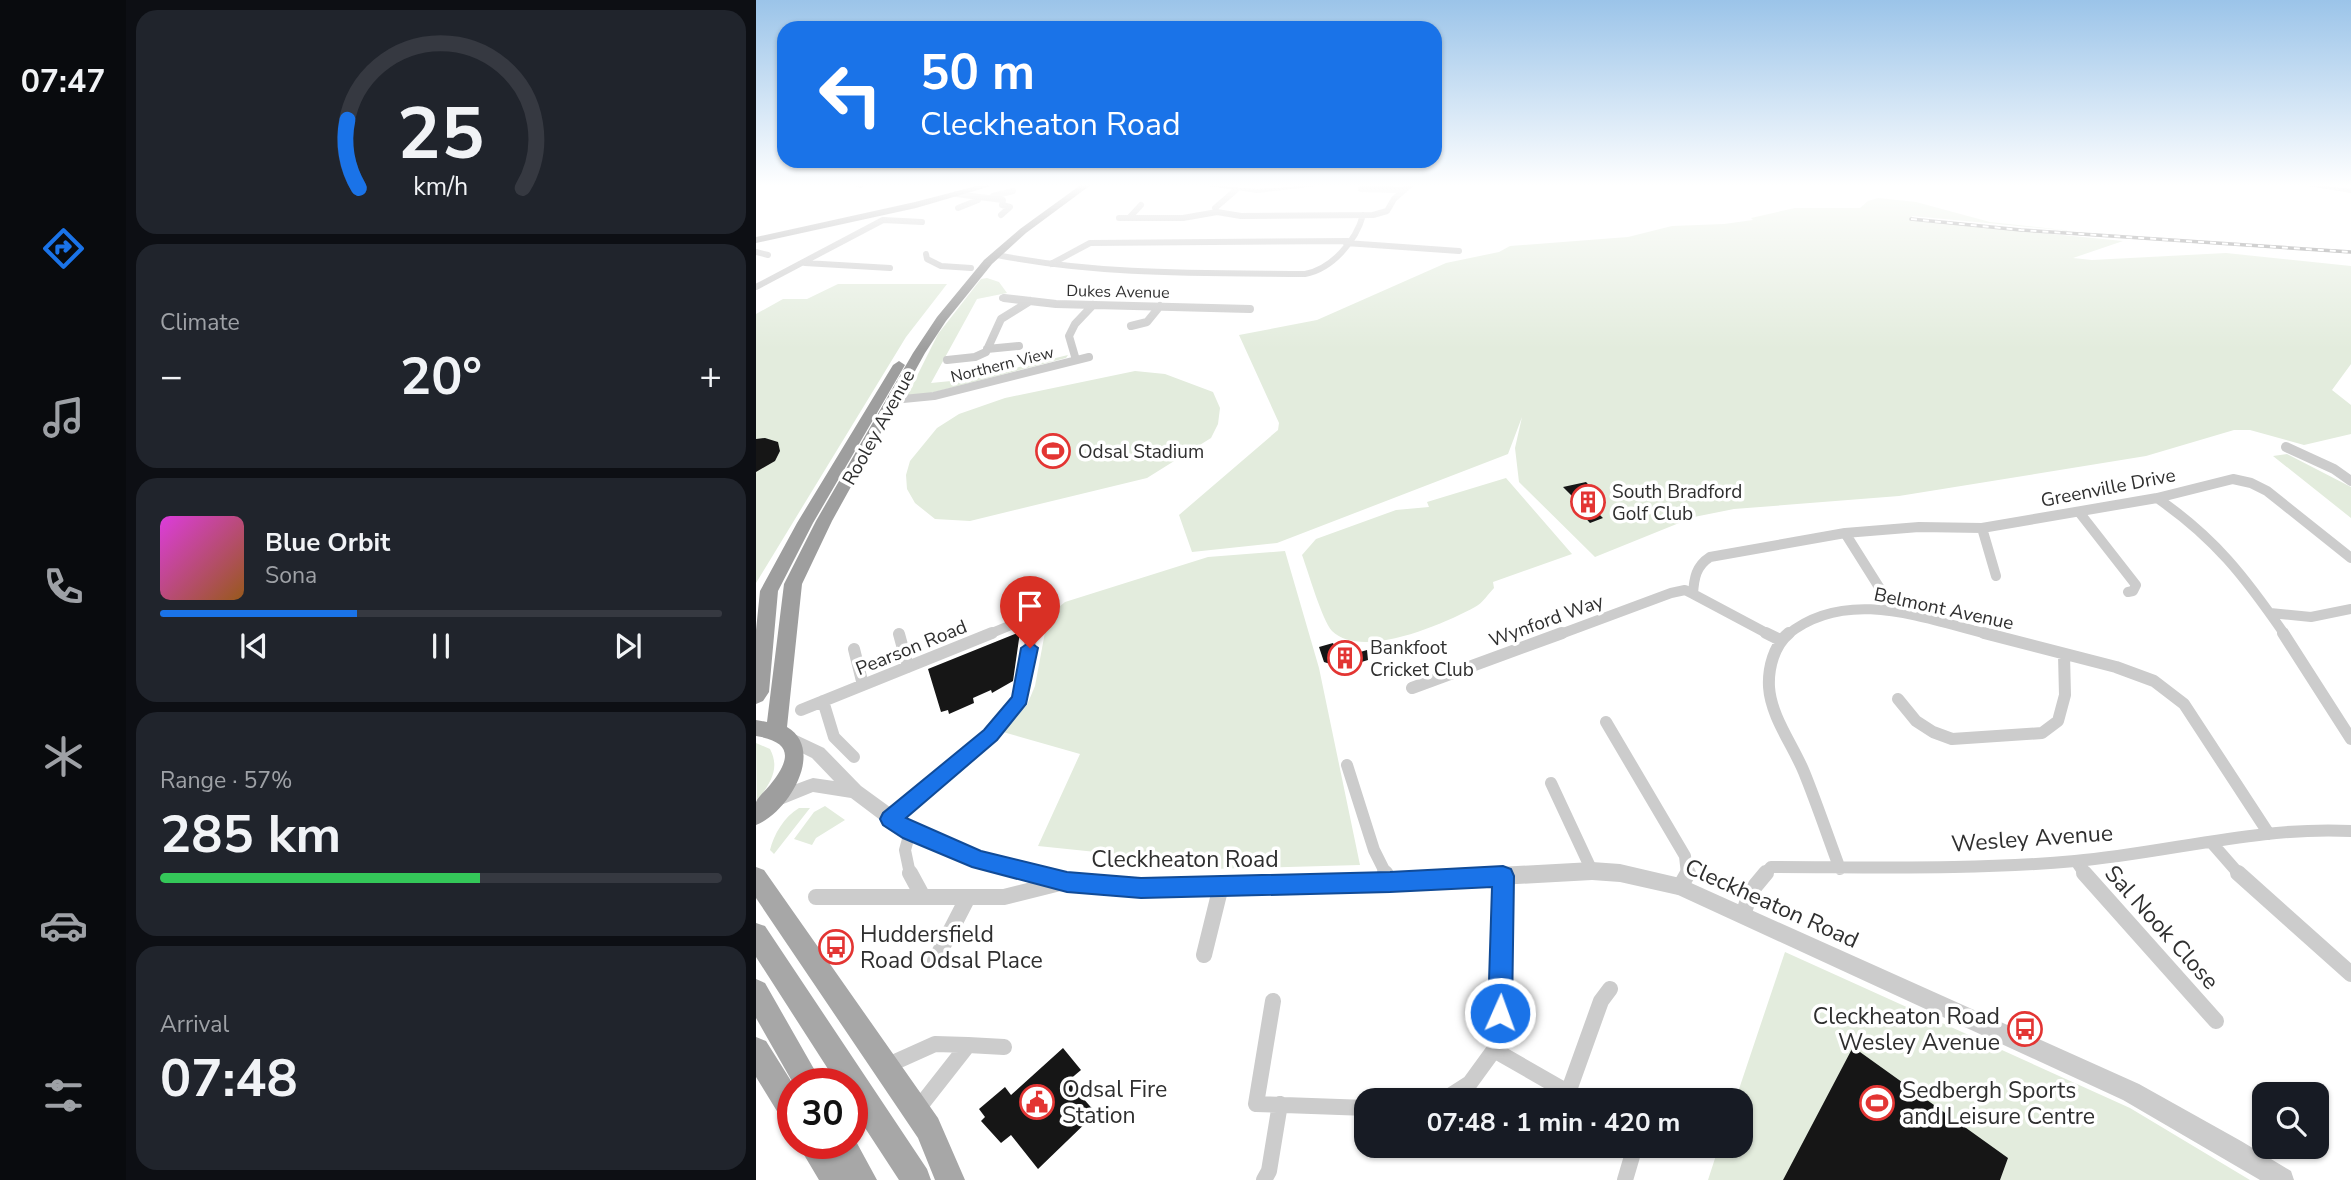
<!DOCTYPE html>
<meta charset="utf-8">
<style>
body{margin:0;font-family:"Nunito Sans",sans-serif;background:#20242c;color:#f1f3f6;height:100vh;display:flex;flex-direction:column;font-size:26px;white-space:nowrap}
*{box-sizing:border-box;margin:0}
p{font-size:23px;color:#9ea1a6}
.icon{flex:none;width:38px;height:38px;fill:none;stroke:currentColor;stroke-width:2;stroke-linecap:round;stroke-linejoin:round}
.map{position:relative;flex:1;overflow:hidden}
.panel{display:flex;flex-direction:column;gap:10px;padding:10px;background:#0d0f14;width:630px}
.panel>*{flex:none}
.top-card{position:absolute;left:21px;top:21px;width:665px;height:147px;border-radius:21px;box-shadow:0 2px 5px #0004;background:#1a73e8;color:#fff;overflow:hidden}
.tools{position:absolute;left:1496px;top:1082px;display:grid;gap:14px}
.tools a{display:grid;place-items:center;width:77px;height:77px;border-radius:14px;background:#171b24;box-shadow:0 2px 5px #0004;font-size:35px}
.speed{position:absolute;left:21px;top:1068px;display:flex;gap:14px;font-size:35px;font-weight:700;text-align:center}
.speed>*{display:grid;place-content:center;width:91px;height:91px;border-radius:50%;background:#171b24;box-shadow:0 2px 5px #0004;line-height:1}
.speed .limit{border:10px solid #d22;background:#fff;color:#111}
.pin{position:absolute;display:grid;place-items:center;width:60px;height:60px;color:#fff;margin:-72px -30px;border-radius:50% 50% 50% 0;rotate:-45deg;box-shadow:0 0 7px #0007}
.pin .icon{rotate:45deg}
.me{position:absolute;width:77px;margin:-38px;rotate:2deg;stroke-linejoin:round;filter:drop-shadow(0 0 5px #0008)}
.turn{display:flex;align-items:center;gap:24px;height:147px;padding:0 28px;font-size:32px}
.turn .icon{width:91px;height:91px;stroke-width:2.5}
.turn b{display:block;font-size:49px;line-height:60px}
.big{font-size:52px;font-weight:700;line-height:1.1}
.panel .tile{flex:1;display:flex;flex-direction:column;justify-content:center;gap:10px;min-width:0;padding:0 24px;border-radius:21px;background:#20242c}
.panel .dial{align-items:center;gap:0}
.dial svg{height:182px;overflow:visible;fill:none;stroke:#363941;stroke-width:7;stroke-linecap:round;text-anchor:middle}
.dial text{fill:#f1f3f6;stroke:none}
.song{display:flex;align-items:center;gap:21px}
.cover{width:84px;height:84px;border-radius:10px;background:linear-gradient(135deg,hsl(300 70% 55%),hsl(30 70% 35%))}
.played{height:7px;border-radius:4px;background:linear-gradient(90deg,#1a73e8 35%,#363941 35%)}
.keys{display:flex;justify-content:space-around;direction:ltr}
.heat{display:flex;justify-content:space-between;align-items:center;font-size:38px;direction:ltr}
.charge{height:10px;border-radius:5px;background:linear-gradient(90deg,#34c759 57%,#363941 0)}
.trip{position:absolute;left:598px;top:1088px;width:399px;height:70px;border-radius:21px;background:#171b24;box-shadow:0 2px 5px #0004;font-weight:700;line-height:70px;text-align:center}
main{display:flex;flex:1;min-height:0}
.menu{display:flex;flex-direction:column;width:126px;justify-content:space-around;align-items:center;background:#090b0e;color:#9ea1a6}
.menu .icon{width:49px;height:49px}
.menu .current{color:#1a73e8}
.menu b{font-size:32px;color:#f1f3f6}
.map>svg:first-child{display:block}
.green{fill:#e3ecdd}
.building{fill:#161616}
.lines{fill:none;stroke-linecap:round;stroke-linejoin:round}
.minor-far4{stroke:#ccc;stroke-width:6}
.minor-far3{stroke:#ccc;stroke-width:8}
.minor-far2{stroke:#ccc;stroke-width:10}
.minor-far1{stroke:#ccc;stroke-width:12}
.minor{stroke:#ccc;stroke-width:16}
.tertiary{fill:#ccc;fill-rule:evenodd}
.primary{fill:#a7a7a7;fill-rule:evenodd}
.trunk{fill:#9e9e9e;fill-rule:evenodd}
.rail-casing{stroke:#848484;stroke-width:3.5}
.rail{stroke:#fff;stroke-width:2;stroke-dasharray:6;stroke-linecap:butt}
.route{fill:#1a73e8;stroke:#114b97;stroke-width:2}
.labels{text-anchor:middle;stroke-width:7;stroke-linejoin:round;paint-order:stroke}
.far-street-label{font-size:16px;fill:#2f2f2f;stroke:#fff}
.street-label{font-size:19px;fill:#2f2f2f;stroke:#fff}
.poi-label{font-size:19px;fill:#2f2f2f;stroke:#fff;text-anchor:start}
.near-street-label{font-size:23px;fill:#2f2f2f;stroke:#fff}
.near-poi-label{font-size:23px;fill:#2f2f2f;stroke:#fff;text-anchor:start}
</style>
<main>
<nav class="menu">
<b>07:47</b>
<svg class="icon current" aria-label="directions" viewBox="0 0 24 24"><path d="M12 3l9 9-9 9-9-9zM9 14v-3h6M13 9l2 2-2 2"/></svg>
<svg class="icon" aria-label="music" viewBox="0 0 24 24"><path d="M9 18V5l10-2v13"/><circle cx="6" cy="18" r="3"/><circle cx="16" cy="16" r="3"/></svg>
<svg class="icon" aria-label="phone" viewBox="0 0 24 24"><path d="M5 4h4l2 5-3 2q2 4 5 5l2-3 5 2v4C11 20 4 13 5 4z"/></svg>
<svg class="icon" aria-label="climate" viewBox="0 0 24 24"><path d="M12 3v18M4 7l16 10M4 17L20 7"/></svg>
<svg class="icon" aria-label="car" viewBox="0 0 24 24"><path d="M5 17H2v-5l4-1 3-4h7l3 4 3 1v5h-3M9 17h6M6 11h13"/><circle cx="7" cy="17" r="2"/><circle cx="17" cy="17" r="2"/></svg>
<svg class="icon" aria-label="filters" viewBox="0 0 24 24"><path d="M4 7h16M4 17h16"/><circle cx="9" cy="7" r="2"/><circle cx="15" cy="17" r="2"/></svg>
</nav>
<section class="panel">
<div class="tile dial"><svg viewBox="0 0 100 80">
<path d="M14 69A42 42 0 1 1 86 69"/>
<path d="M14 69A42 42 0 0 1 9 39" stroke="#1a73e8"/>
<text x="50" y="56" font-size="32" font-weight="700">25</text>
<text x="50" y="72" font-size="11">km/h</text>
</svg></div>
<div class="tile"><p>Climate</p>
<div class="heat"><a>−</a><b class="big">20°</b><a>+</a></div>
</div>
<div class="tile">
<div class="song"><i class="cover"></i><div><b>Blue Orbit</b><p>Sona</p></div></div>
<div class="played"></div>
<div class="keys"><svg class="icon" aria-label="previous" viewBox="0 0 24 24"><path d="M18 5L8 12l10 7zM5 5v14"/></svg><svg class="icon" aria-label="pause" viewBox="0 0 24 24"><path d="M8 5v14M16 5v14"/></svg><svg class="icon" aria-label="next" viewBox="0 0 24 24"><path d="M6 5l10 7-10 7zM19 5v14"/></svg></div>
</div>
<div class="tile"><p>Range · 57%</p><b class="big">285 km</b><div class="charge"></div></div>
<div class="tile"><p>Arrival</p><b class="big">07:48</b></div>
</section>
<div class="map">
<svg width="1595" height="1180" viewBox="0 0 1595 1180">
<rect width="100%" height="100%" fill="#fff"/>
<path class="green" d="M 1122,198 L 1160,202 L 1234,222 L 1316,231 L 1156,216 L 1155,220 L 1367,241 L 1317,258 L 1336,260 L 1470,253 L 1595,266 L 1595,364 L 1576,390 L 1595,405 L 1595,434 L 1548,445 L 1494,430 L 1478,430 L 1390,456 L 1143,496 L 978,509 L 938,517 L 839,557 L 763,482 L 759,448 L 766,417 L 752,454 L 521,543 L 436,552 L 423,515 L 522,430 L 523,423 L 483,335 L 561,320 L 690,263 L 743,252 L 754,246 L 872,237 L 916,226 L 968,224 L 997,220 L 995,218 L 1039,208 L 1104,208 L 1112,201 Z
M 231,278 L 243,282 L 251,293 L 221,299 L 175,383 L 215,379 L 312,355 L 310,358 L 175,393 L 151,396 L 182,334 L 225,279 Z
M 82,284 L 191,284 L 150,337 L 0,583 L 0,314 L 27,299 L 51,299 Z
M 379,371 L 409,374 L 457,392 L 464,408 L 462,424 L 455,438 L 391,478 L 214,521 L 179,519 L 159,503 L 151,489 L 150,475 L 154,461 L 181,428 L 203,414 L 249,398 Z
M 1531,454 L 1595,487 L 1595,518 L 1517,456 Z
M 750,478 L 816,554 L 737,582 L 738,588 C 732,594 727,603 719,607 C 688,624 606,660 576,631 C 566,620 552,571 546,555 L 560,539 L 640,510 L 673,507 L 671,502 Z
M 529,551 L 563,668 L 604,865 L 417,870 L 369,855 L 282,846 L 324,754 L 247,732 L 271,705 L 279,686 L 292,616 L 309,602 L 452,557 Z
M 0,743 L 14,749 C 25,770 13,784 1,802 Z
M 69,806 L 89,820 L 60,838 L 56,845 L 38,839 L 58,812 Z
M 43,808 L 54,808 L 18,854 L 14,850 C 18,834 28,817 43,808 Z
M 1029,952 L 1374,1108 L 1494,1180 L 952,1180 L 963,1146 L 985,1146 L 985,1101 L 979,1101 Z"/>
<path class="building" d="M 9,438 L 22,442 L 24,451 L 19,461 L 0,472 L 0,439 Z
M 830,482 L 850,503 L 841,506 L 845,511 L 841,512 L 847,518 L 834,523 L 814,501 L 818,500 L 817,497 L 807,487 Z
M 264,632 L 257,681 L 236,693 L 235,690 L 217,698 L 218,703 L 193,714 L 192,710 L 185,712 L 172,669 Z
M 577,643 L 581,651 L 594,655 L 611,650 L 612,660 L 586,668 L 568,662 L 563,647 Z
M 1097,1047 L 1252,1158 L 1244,1180 L 1027,1180 Z
M 307,1048 L 325,1070 L 312,1081 L 340,1113 L 282,1169 L 255,1135 L 245,1143 L 225,1121 L 229,1117 L 223,1109 L 249,1087 L 255,1095 Z"/>
<g class="lines">
<path class="minor-far4" d="M 101,184 L 105,185
M 605,189 L 646,190
M 480,190 L 459,208 L 461,212 L 485,216 L 617,215 L 631,211 L 638,199 L 655,184
M 200,194 L 247,200 L 246,205 L 254,207 L 245,215
M 237,196 L 257,191
M 202,208 L 222,200
M 363,218 L 373,218 L 385,205
M 373,218 L 427,218 L 461,212
M 590,243 L 703,251
M 0,252 L 12,255
M 170,254 L 171,259 L 185,266 L 215,268
M 241,255 C 342,275 446,273 549,274 C 576,269 600,241 607,215
M 49,263 L 134,268
M 295,264 L 334,243 L 592,241
M 0,287 L 127,220 L 166,222
M 246,298 L 264,300"/>
<path class="minor-far3" d="M 248,298 L 300,304 L 494,309
M 375,326 L 391,322 L 404,306
M 231,349 L 263,346
M 191,360 L 219,357 L 230,352 L 245,319 L 274,301
M 320,360 L 313,336 L 319,324 L 337,305
M 137,400 L 178,396 L 333,357"/>
<path class="minor-far2" d="M 1530,447 L 1578,469 L 1595,481
M 1401,498 C 1459,538 1489,577 1529,635
M 1323,512 L 1380,585 L 1377,591 L 1372,592
M 1226,528 L 1240,576
M 1089,533 L 1163,527 L 1226,528 L 1401,498 L 1477,479 L 1495,483 L 1511,491 L 1595,558
M 1514,613 L 1555,617 L 1595,609
M 231,635 L 260,623 L 278,622 L 276,635
M 802,635 L 915,593 L 929,590 L 937,594
M 1014,635 L 937,594 C 938,578 940,566 954,557 L 1089,533 L 1128,595 L 1129,609
M 1031,635 C 1091,586 1169,619 1235,635"/>
<path class="minor-far1" d="M 1010,633 L 1024,640
M 1033,633 C 1018,645 1012,668 1013,687 C 1015,717 1037,745 1048,772 C 1061,804 1072,837 1084,869
M 1228,633 L 1360,667 L 1398,681 L 1428,704 L 1513,834
M 1527,633 L 1595,739
M 143,634 L 152,667
M 98,649 L 107,685
M 656,688 L 806,633
M 1142,699 L 1160,721 L 1177,732 L 1196,739 L 1286,733 L 1302,721 L 1309,695 L 1308,655
M 67,701 L 78,737 L 98,757
M 45,710 L 236,633
M 850,722 L 929,856 L 931,874
M 591,765 L 618,850 L 630,874
M 795,783 L 836,871
M 134,819 L 234,735 L 264,699 L 276,633
M 154,832 L 149,850 L 154,874
M 1455,842 L 1483,874
M 1320,861 L 1329,874
M 1009,874 L 1015,867 C 1116,867 1219,870 1319,861 C 1411,853 1503,826 1595,831"/>
<path class="minor" d="M 154,873 L 167,897
M 629,873 L 634,882
M 1328,873 L 1460,1021
M 1482,873 L 1595,974
M 924,887 L 932,873
M 60,897 L 248,897 L 304,883
M 987,915 L 995,891 L 1010,873
M 448,955 L 465,886
M 179,961 L 212,897
M 517,1001 L 500,1104 L 611,1108
M 212,1045 L 248,1047
M 738,1050 L 827,1101
M 130,1066 L 179,1044 L 212,1045 L 161,1110
M 813,1090 L 845,1001 L 854,989
M 686,1101 L 714,1083 L 738,1050 L 744,1013 L 747,876
M 508,1180 L 513,1171 L 524,1104
M 869,1180 L 877,1153 L 875,1146"/>
<path class="tertiary" d="M 439,184 L 501,189 L 578,184 L 501,193 Z
M 1549,184 L 1595,189 L 1595,193 L 1552,186 Z
M 34,732 L 68,748 L 105,786 L 160,826 L 224,852 L 311,873 L 385,879 L 634,873 L 836,862 L 864,864 L 924,878 L 1383,1084 L 1485,1141 L 1535,1171 L 1538,1180 L 1504,1180 L 1367,1100 L 922,895 L 864,882 L 836,880 L 634,891 L 385,897 L 311,891 L 223,868 L 148,838 L 95,798 L 57,792 L 20,807 L 14,804 L 11,799 L 14,794 L 51,780 L 57,778 L 78,781 L 56,758 L 28,744 L 26,739 L 28,734 Z"/>
<path class="primary" d="M 228,184 L 242,184 L 160,208 L 0,243 L 0,237 L 159,202 Z
M 0,867 L 8,870 L 182,1118 L 209,1180 L 179,1180 L 162,1138 L 0,898 Z
M 0,923 L 9,926 L 171,1169 L 175,1180 L 143,1180 L 96,1108 L 96,1083 L 81,1083 L 0,957 Z
M 0,979 L 9,983 L 66,1083 L 37,1083 L 0,1018 Z
M 0,1037 L 10,1041 L 37,1084 L 37,1125 L 27,1121 L 0,1077 Z
M 96,1134 L 121,1180 L 63,1180 L 41,1143 L 96,1143 Z"/>
<path class="trunk" d="M 326,184 L 336,184 L 270,233 L 236,264 L 190,321 L 169,353 L 76,521 L 46,584 L 31,727 C 70,750 32,813 0,825 C 0,818 0,808 0,802 C 2,797 10,790 14,785 C 35,759 37,742 0,736 L 0,720 L 11,722 L 28,584 L 60,521 L 157,353 L 181,317 L 228,260 L 264,229 Z
M 143,361 L 149,365 L 57,523 L 22,591 L 13,692 L 7,701 L 0,704 L 0,630 L 4,591 L 41,523 L 137,365 Z"/>
<g class="rail-casing">
<path id="rail" d="M 1155,219 L 1265,230 L 1595,252"/>
</g>
<use href="#rail" class="rail"/>
</g>
<linearGradient id="sky" x2="0" y2="1"><stop stop-color="#9bc4e9"/><stop offset="0.53" stop-color="#fff"/><stop offset="1" stop-color="#fff" stop-opacity="0"/></linearGradient>
<rect width="1595" height="349" fill="url(#sky)"/>
<path class="route" d="M 274,642 L 282,648 L 270,704 L 241,740 L 150,818 L 225,851 L 311,872 L 385,878 L 634,872 L 747,866 L 755,869 L 758,876 L 756,1013 L 753,1022 L 744,1025 L 736,1022 L 732,1013 L 736,887 L 634,892 L 385,898 L 311,892 L 216,867 L 147,838 L 127,825 L 124,819 L 127,813 L 228,730 L 256,697 L 265,648 Z"/>
<defs>
<g id="stadium-ring" transform="scale(1.75)"><circle r="9.5" fill="#fff" stroke="#e33533" stroke-width="1.5"/><path d="M0-5a6.5 5 0 1 0 0 10a6.5 5 0 1 0 0-10ZM-3.5-1.8h7v3.6h-7Z" fill="#e33533"/></g>
<g id="building-ring" transform="scale(1.75)"><circle r="9.5" fill="#fff" stroke="#e33533" stroke-width="1.5"/><path d="M-4-6H4V6H1V3H-1V6H-4ZM-2.5-4.3h1.7v1.8h-1.7ZM.8-4.3h1.7v1.8H.8ZM-2.5-1h1.7V.8h-1.7ZM.8-1h1.7V.8H.8Z" fill="#e33533"/></g>
<g id="bus-ring" transform="scale(1.75)"><circle r="9.5" fill="#fff" stroke="#e33533" stroke-width="1.5"/><path d="M-5-6H5V4H4V6H2V4H-2V6H-4V4H-5ZM-3.5-4V0h7V-4ZM-3.5 1.2v1.5H-2V1.2ZM2 1.2v1.5H3.5V1.2Z" fill="#e33533"/></g>
<g id="civic-ring" transform="scale(1.75)"><circle r="9.5" fill="#fff" stroke="#e33533" stroke-width="1.5"/><path d="M-.6-6.5H3V-4.5H.6V-3L4-1V1h2V6H-6V1h2V-1L-.6-3ZM-1.2 2.5V6h2.4V2.5Z" fill="#e33533"/></g>
</defs>
<g fill-rule="evenodd">
<use href="#stadium-ring" x="297" y="451"/>
<use href="#building-ring" x="832" y="502"/>
<use href="#building-ring" x="589" y="658"/>
<use href="#bus-ring" x="80" y="947"/>
<use href="#bus-ring" x="1269" y="1029"/>
<use href="#civic-ring" x="281" y="1102"/>
<use href="#stadium-ring" x="1121" y="1103"/>
</g>
<g class="labels">
<g class="far-street-label">
<text transform="translate(362 291) rotate(1)" y="6">Dukes Avenue</text>
<text transform="translate(246 364) rotate(-14)" y="6">Northern View</text>
</g>
<g class="street-label">
<text transform="translate(122 427) rotate(-61)" y="7">Rooley Avenue</text>
<text transform="translate(1352 487) rotate(-11)" y="7">Greenville Drive</text>
<text transform="translate(1188 608) rotate(12)" y="7">Belmont Avenue</text>
<text transform="translate(790 620) rotate(-20)" y="7">Wynford Way</text>
<text transform="translate(155 647) rotate(-22)" y="7">Pearson Road</text>
</g>
<g class="poi-label">
<text x="322" y="458">Odsal Stadium</text>
<text x="856" y="498">South Bradford<tspan x="856" dy="22">Golf Club</tspan></text>
<text x="614" y="654">Bankfoot<tspan x="614" dy="22">Cricket Club</tspan></text>
</g>
<g class="near-street-label">
<text transform="translate(1276 838) rotate(-4)" y="8">Wesley Avenue</text>
<text x="429" y="867">Cleckheaton Road</text>
<text transform="translate(1016 903) rotate(24)" y="8">Cleckheaton Road</text>
<text transform="translate(1406 927) rotate(48)" y="8">Sal Nook Close</text>
</g>
<g class="near-poi-label">
<text x="104" y="942">Huddersfield<tspan x="104" dy="26">Road Odsal Place</tspan></text>
<text x="1244" y="1024" text-anchor="end">Cleckheaton Road<tspan x="1244" dy="26">Wesley Avenue</tspan></text>
<text x="306" y="1097">Odsal Fire<tspan x="306" dy="26">Station</tspan></text>
<text x="1146" y="1098">Sedbergh Sports<tspan x="1146" dy="26">and Leisure Centre</tspan></text>
</g>
</g>
</svg>
<div class="tools">
<a><svg class="icon" aria-label="search" viewBox="0 0 24 24"><circle cx="10" cy="10" r="6"/><path d="M15 15l6 6"/></svg></a>
</div>
<div class="speed"><div class="limit">30</div></div>
<div class="pin" style="left:274px;top:648px;background:#d93025"><svg class="icon" aria-label="arrive" viewBox="0 0 24 24"><path d="M6 21V4h12l-3 4 3 4H6"/></svg></div>
<svg class="me" style="left:744px;top:1013px" viewBox="-20 -20 40 40"><circle r="17" fill="#1a73e8" stroke="#fff" stroke-width="3"/><path d="M0-11L8 9 0 5-8 9z" fill="#fff"/></svg>
<div class="trip">07:48 · 1 min · 420 m</div>
<div class="top-card">
<div class="turn"><svg class="icon" aria-label="left" viewBox="0 0 24 24"><path d="M17 20v-9H6M10 6l-5 5 5 5"/></svg><div><b>50 m</b>Cleckheaton Road</div></div>
</div>
</div>
</main>
